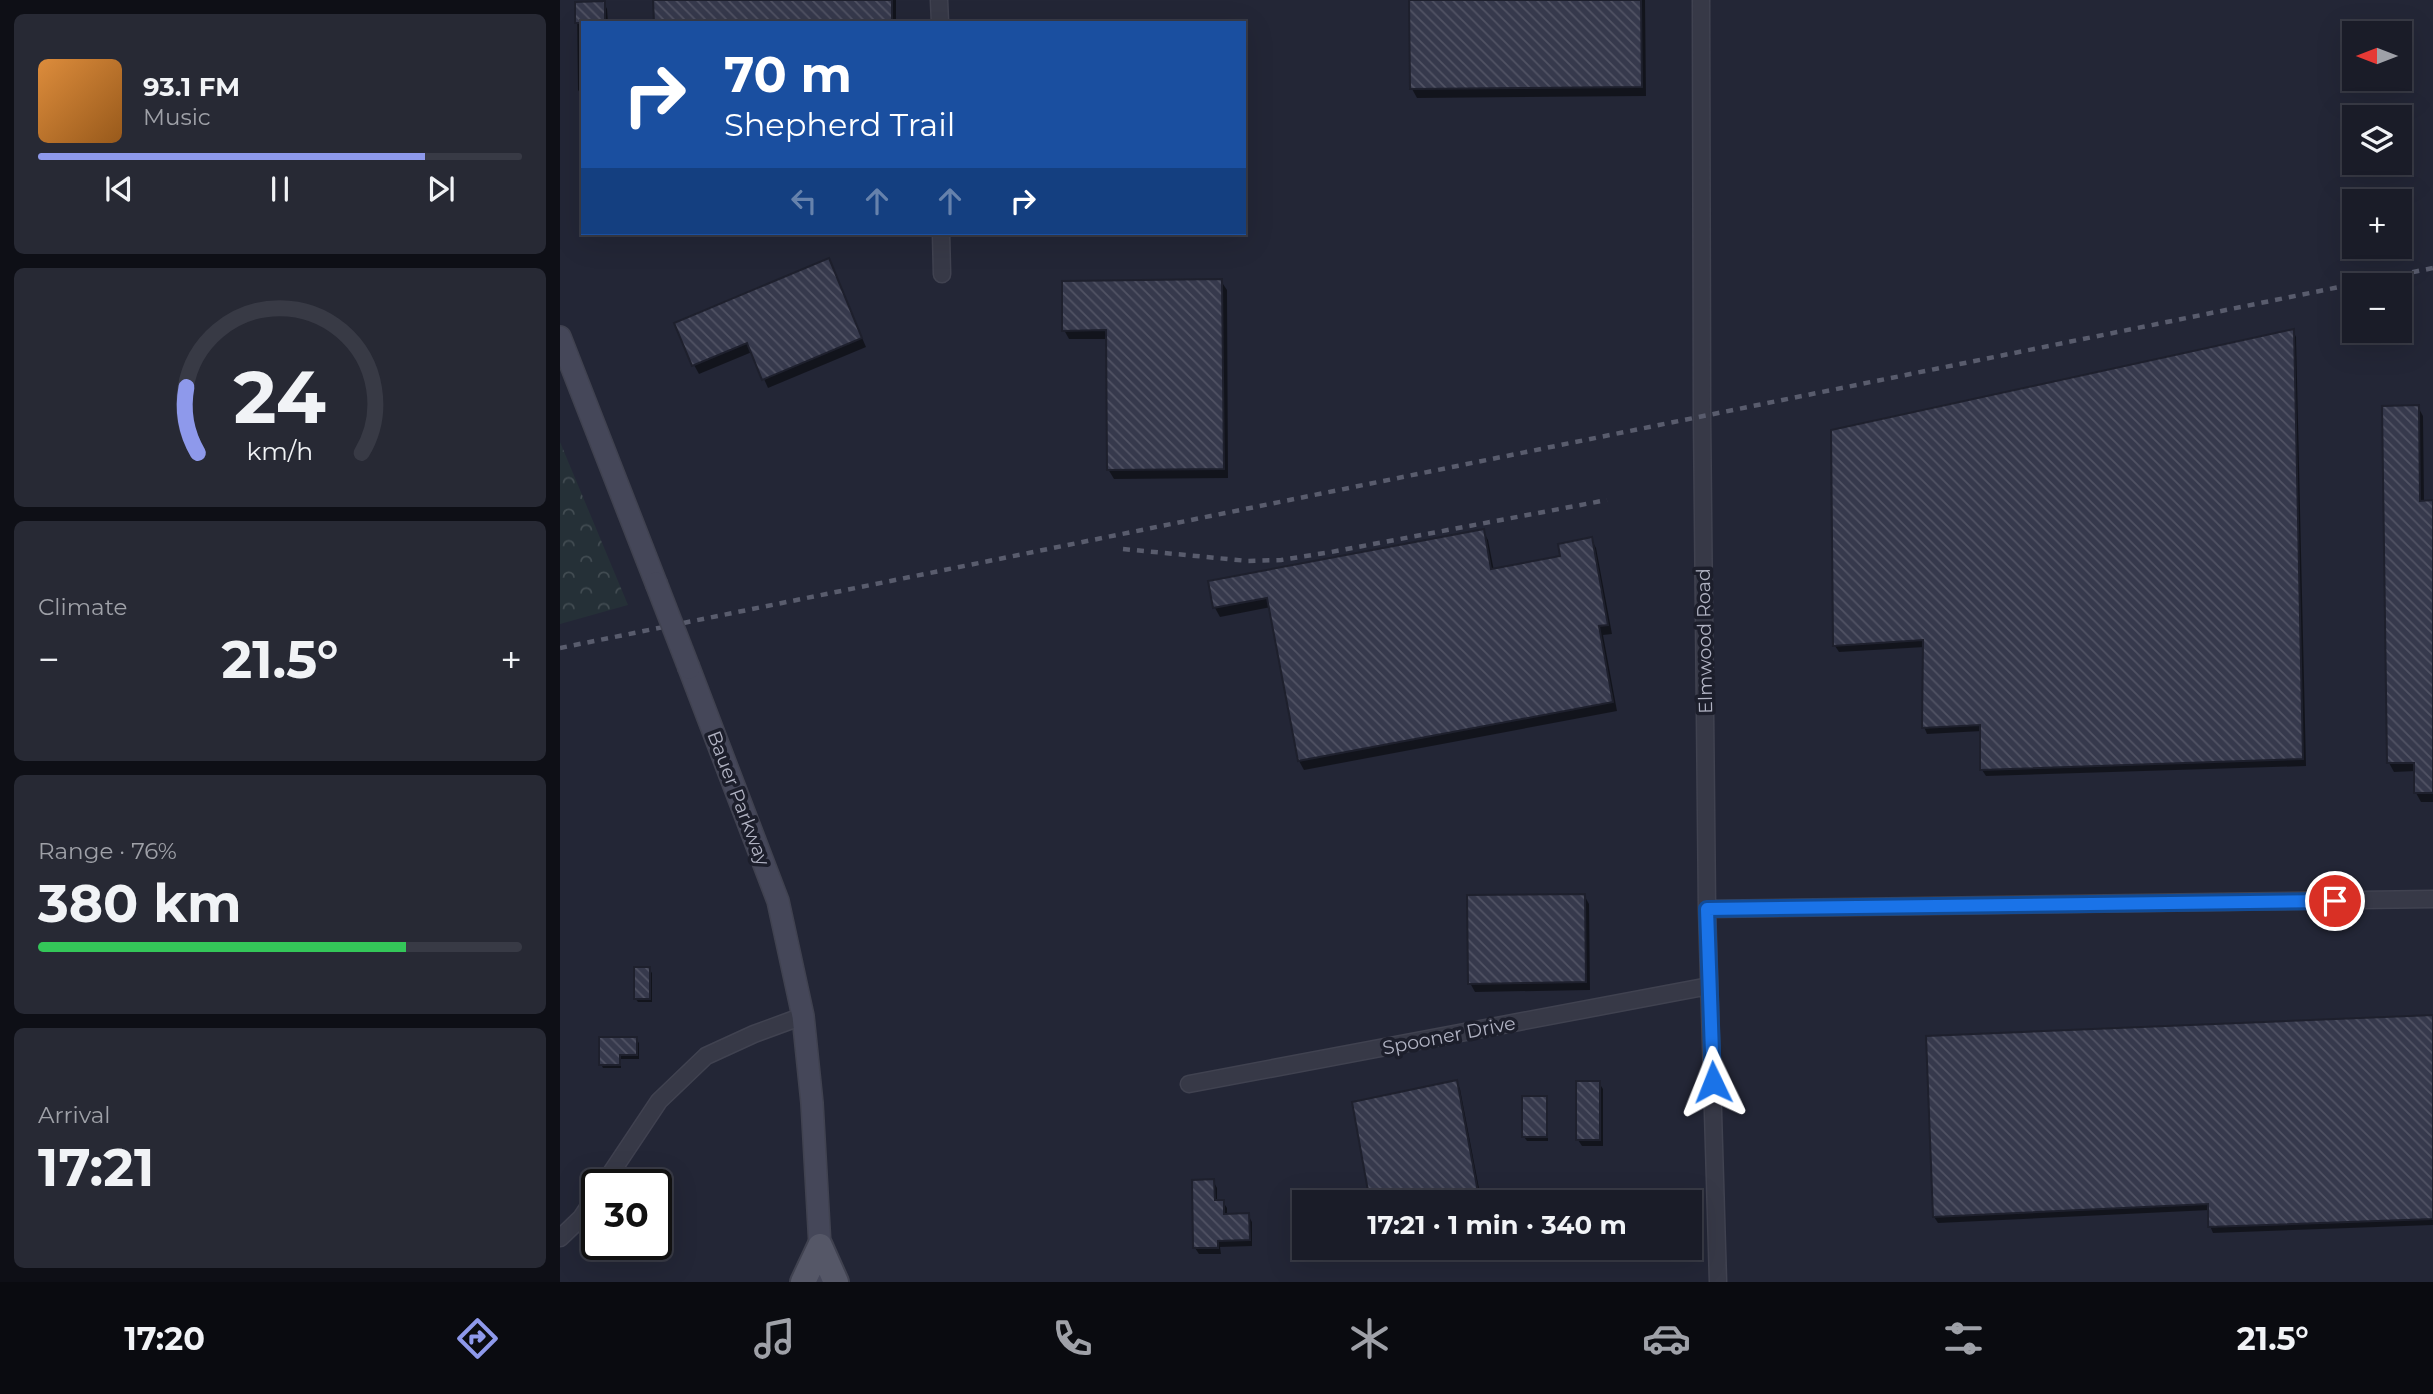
<!DOCTYPE html>
<meta charset="utf-8">
<style>
body{margin:0;font-family:Montserrat,sans-serif;background:#272934;color:#f1f3f6;height:100vh;display:flex;flex-direction:column;font-size:26px;white-space:nowrap}
*{box-sizing:border-box;margin:0}
p{font-size:23px;color:#9fa1a8}
.icon{flex:none;width:38px;height:38px;fill:none;stroke:currentColor;stroke-width:2;stroke-linecap:round;stroke-linejoin:round}
.map{position:relative;flex:1;overflow:hidden}
.sheet{display:flex;flex-direction:column;gap:14px;padding:14px;background:#0e0f16;width:560px}
.sheet>*{flex:none}
.guide{position:absolute;left:21px;top:21px;width:665px;height:214px;border-radius:0px;box-shadow:0 7px 28px #0002,0 0 0 2px #383a45;background:#1a4fa0;color:#fff;overflow:hidden}
.needle{width:46px;rotate:270deg}
.fabs{position:absolute;left:1782px;top:21px;display:grid;gap:14px}
.fabs a{display:grid;place-items:center;width:70px;height:70px;border-radius:0px;background:#1a1c28;box-shadow:0 7px 28px #0002,0 0 0 2px #383a45;font-size:35px}
.speed{position:absolute;left:21px;top:1169px;display:flex;gap:14px;font-size:35px;font-weight:700;text-align:center}
.speed>*{display:grid;place-content:center;width:91px;height:91px;border-radius:50%;background:#1a1c28;box-shadow:0 7px 28px #0002,0 0 0 2px #383a45;line-height:1}
.speed .limit{border:4px solid #111;border-radius:10px;background:#fff;color:#111}
.pin{position:absolute;display:grid;place-items:center;width:60px;height:60px;color:#fff;margin:-30px;border:4px solid #fff;border-radius:50%;box-shadow:0 2px 7px #0007}
.me{position:absolute;width:77px;margin:-38px;rotate:358deg;stroke-linejoin:round;filter:drop-shadow(0 0 5px #0008)}
.turn{display:flex;align-items:center;gap:24px;height:147px;padding:0 28px;font-size:32px}
.turn .icon{width:91px;height:91px;stroke-width:2.5}
.turn b{display:block;font-size:49px;line-height:60px}
.lanes{display:flex;align-items:center;height:66px;padding:0 28px;background:#0003;justify-content:center;gap:35px;direction:ltr}
.lanes .off{opacity:.35}
.big{font-size:52px;font-weight:700;line-height:1.1}
.sheet .widget{flex:1;display:flex;flex-direction:column;justify-content:center;gap:10px;min-width:0;padding:0 24px;border-radius:10px;background:#272934}
.sheet .dial{align-items:center;gap:0}
.dial svg{height:182px;overflow:visible;fill:none;stroke:#383a45;stroke-width:7;stroke-linecap:round;text-anchor:middle}
.dial text{fill:#f1f3f6;stroke:none}
.song{display:flex;align-items:center;gap:21px}
.cover{width:84px;height:84px;border-radius:10px;background:linear-gradient(135deg,hsl(30 70% 55%),hsl(30 70% 35%))}
.played{height:7px;border-radius:4px;background:linear-gradient(90deg,#8e99eb 80%,#383a45 80%)}
.keys{display:flex;justify-content:space-around;direction:ltr}
.heat{display:flex;justify-content:space-between;align-items:center;font-size:38px;direction:ltr}
.charge{height:10px;border-radius:5px;background:linear-gradient(90deg,#34c759 76%,#383a45 0)}
.trip{position:absolute;left:732px;top:1190px;width:410px;height:70px;border-radius:0px;background:#1a1c28;box-shadow:0 7px 28px #0002,0 0 0 2px #383a45;font-weight:700;line-height:70px;text-align:center}
.dock{display:flex;height:112px;justify-content:space-around;align-items:center;background:#0a0b10;color:#9fa1a8}
.dock .icon{width:49px;height:49px}
.dock .current{color:#8e99eb}
.dock b{font-size:32px;color:#f1f3f6}
main{display:flex;flex:1;min-height:0}
.map>svg:first-child{display:block}
.park{fill:url(#park-crowns)}
.shadow{fill:#0007}
.building{fill:url(#building-back-hatch);stroke:#1e202d;stroke-width:2}
.lines{fill:none;stroke-linecap:round;stroke-linejoin:round}
.street-casing{stroke:#404250;stroke-width:19}
.secondary-casing{stroke:#404250;stroke-width:24}
.primary-casing{stroke:#404250;stroke-width:28}
.street{stroke:#373947;stroke-width:16}
.secondary{stroke:#454759;stroke-width:21}
.primary{stroke:#555767;stroke-width:24}
.rail{stroke:#595c6d;stroke-width:4.5;stroke-dasharray:7 7;stroke-linecap:butt}
.secondary-bridge-casing{stroke:#404250;stroke-width:24;stroke-linecap:butt}
.secondary-bridge{stroke:#454759;stroke-width:21}
.route-casing{stroke:#114b97;stroke-width:18}
.route{stroke:#1a73e8;stroke-width:12}
.labels{text-anchor:middle;stroke-width:7;stroke-linejoin:round;paint-order:stroke}
.street-label{font-size:19px;fill:#b1b3c3;stroke:#1c1e2b}
</style>
<main>
<section class="sheet">
<div class="widget">
<div class="song"><i class="cover"></i><div><b>93.1 FM</b><p>Music</p></div></div>
<div class="played"></div>
<div class="keys"><svg class="icon" aria-label="previous" viewBox="0 0 24 24"><path d="M18 5L8 12l10 7zM5 5v14"/></svg><svg class="icon" aria-label="pause" viewBox="0 0 24 24"><path d="M8 5v14M16 5v14"/></svg><svg class="icon" aria-label="next" viewBox="0 0 24 24"><path d="M6 5l10 7-10 7zM19 5v14"/></svg></div>
</div>
<div class="widget dial"><svg viewBox="0 0 100 80">
<path d="M14 69A42 42 0 1 1 86 69"/>
<path d="M14 69A42 42 0 0 1 9 40" stroke="#8e99eb"/>
<text x="50" y="56" font-size="32" font-weight="700">24</text>
<text x="50" y="72" font-size="11">km/h</text>
</svg></div>
<div class="widget"><p>Climate</p>
<div class="heat"><a>−</a><b class="big">21.5°</b><a>+</a></div>
</div>
<div class="widget"><p>Range · 76%</p><b class="big">380 km</b><div class="charge"></div></div>
<div class="widget"><p>Arrival</p><b class="big">17:21</b></div>
</section>
<div class="map">
<svg width="1873" height="1282" viewBox="0 0 1873 1282">
<defs>
<pattern id="park-crowns" width="20" height="18" patternUnits="userSpaceOnUse" patternTransform="scale(1.75)"><rect width="20" height="18" fill="#253037"/><path d="M2 6a3 3 0 1 1 6 0M12 15a3 3 0 1 1 6 0" fill="none" stroke="#424c52"/></pattern>
<pattern id="building-back-hatch" width="6" height="6" patternUnits="userSpaceOnUse" patternTransform="scale(1.75)"><rect width="6" height="6" fill="#36394c"/><path d="M-1 5l2 2M0 0l6 6M5-1l2 2" fill="none" stroke="#515364"/></pattern>
</defs>
<rect width="100%" height="100%" fill="#232636"/>
<path class="park" d="M 0,442 L 68,605 L 0,624 Z"/>
<path class="shadow" d="M 95,0 L 336,0 L 336,23 L 95,23 Z
M 851,0 L 1085,0 L 1086,96 L 857,98 L 852,89 Z
M 17,3 L 44,3 L 47,9 L 48,23 L 23,23 L 23,97 L 18,90 Z
M 269,261 L 306,347 L 208,388 L 192,352 L 139,374 L 134,365 Z
M 661,281 L 667,290 L 668,478 L 554,479 L 548,469 L 547,339 L 509,339 L 504,330 Z
M 1733,331 L 1736,337 L 1746,766 L 1426,776 L 1422,770 L 1422,731 L 1367,734 L 1364,727 L 1365,647 L 1279,652 L 1275,646 Z
M 1858,407 L 1863,416 L 1864,502 L 1873,502 L 1873,802 L 1861,802 L 1856,793 L 1856,771 L 1834,772 L 1829,763 Z
M 923,531 L 928,540 L 934,571 L 1002,558 L 1031,539 L 1036,548 L 1052,634 L 1043,635 L 1057,711 L 744,770 L 739,761 L 711,607 L 660,617 L 655,608 L 650,582 Z
M 1024,895 L 1029,904 L 1030,990 L 915,992 L 910,983 Z
M 89,969 L 92,973 L 92,1002 L 78,1002 L 75,998 Z
M 1873,1017 L 1873,1225 L 1653,1233 L 1650,1226 L 1650,1210 L 1378,1223 L 1374,1217 Z
M 76,1039 L 79,1043 L 79,1059 L 61,1059 L 61,1068 L 43,1068 L 41,1064 Z
M 897,1082 L 900,1089 L 921,1199 L 903,1202 L 812,1202 L 794,1103 Z
M 1039,1083 L 1043,1089 L 1043,1146 L 1022,1146 L 1018,1140 Z
M 986,1098 L 988,1102 L 988,1141 L 967,1141 L 964,1137 Z
M 653,1181 L 657,1188 L 657,1202 L 663,1202 L 667,1208 L 667,1215 L 688,1215 L 692,1222 L 692,1246 L 660,1247 L 661,1254 L 639,1254 L 635,1248 Z"/>
<path class="building" d="M 93,0 L 332,0 L 332,23 L 94,23 Z
M 849,0 L 1081,0 L 1082,87 L 850,89 Z
M 45,1 L 45,23 L 15,23 L 15,2 Z
M 269,258 L 302,338 L 202,380 L 187,343 L 132,366 L 114,323 Z
M 662,279 L 664,469 L 547,470 L 546,330 L 502,331 L 502,281 Z
M 1734,329 L 1743,759 L 1420,770 L 1420,725 L 1362,728 L 1363,640 L 1273,646 L 1271,430 Z
M 1859,405 L 1860,501 L 1873,500 L 1873,793 L 1854,793 L 1854,763 L 1827,763 L 1822,406 Z
M 924,529 L 931,569 L 1000,556 L 998,544 L 1032,537 L 1048,625 L 1039,626 L 1053,702 L 738,761 L 707,598 L 653,608 L 648,581 Z
M 1025,894 L 1026,982 L 908,984 L 907,895 Z
M 74,967 L 90,967 L 90,999 L 74,999 Z
M 1873,1015 L 1873,1219 L 1648,1227 L 1648,1204 L 1373,1217 L 1366,1036 Z
M 39,1037 L 77,1037 L 77,1055 L 60,1055 L 60,1065 L 39,1065 Z
M 897,1080 L 918,1192 L 869,1202 L 810,1202 L 792,1102 Z
M 1016,1081 L 1040,1081 L 1040,1140 L 1016,1140 Z
M 962,1096 L 987,1096 L 987,1137 L 962,1137 Z
M 654,1179 L 655,1200 L 664,1200 L 664,1214 L 689,1213 L 690,1240 L 658,1241 L 658,1248 L 633,1248 L 632,1180 Z"/>
<g class="lines">
<g class="street-casing">
<path id="street" d="M 379,0 L 380,23
M 1141,0 L 1142,416 L 1147,909 L 1158,1282
M 381,233 L 382,274
M 1147,909 L 1873,899
M 629,1084 L 1149,986
M 43,1185 L 99,1101 L 146,1056 L 194,1034 L 243,1016
M 0,1238 L 21,1218 L 37,1194"/>
</g>
<g class="secondary-casing">
<path id="secondary" d="M 0,337 L 96,583
M 129,668 L 218,901 L 243,1016 L 252,1103 L 262,1282"/>
</g>
<g class="primary-casing">
<path id="primary" d="M 260,1246 L 276,1282
M 243,1282 L 260,1246"/>
</g>
<use href="#street" class="street"/>
<use href="#secondary" class="secondary"/>
<use href="#primary" class="primary"/>
<path class="rail" d="M 563,549 L 688,561 L 721,560 L 771,552 L 1047,500
M 0,648 L 1873,268"/>
<g class="secondary-bridge-casing">
<path id="secondary-bridge" d="M 96,583 L 129,668"/>
</g>
<use href="#secondary-bridge" class="secondary-bridge"/>
</g>
<g class="lines">
<g class="route-casing">
<path id="route" d="M 1153,1082 L 1147,909 L 1775,901"/>
</g>
<use href="#route" class="route"/>
</g>
<g class="labels">
<g class="street-label">
<text transform="translate(1144 641) rotate(-91)" y="7">Elmwood Road</text>
<text transform="translate(179 798) rotate(69)" y="7">Bauer Parkway</text>
<text transform="translate(889 1035) rotate(-11)" y="7">Spooner Drive</text>
</g>
</g>
</svg>
<div class="fabs">
<a><svg class="needle" viewBox="-14 -14 28 28"><path d="M0-13l5 13h-10z" fill="#e53935"/><path d="M0 13l5-13h-10z" fill="#9fa1a8"/></svg></a>
<a><svg class="icon" aria-label="layers" viewBox="0 0 24 24"><path d="M12 4l9 5-9 5-9-5zM3 14l9 5 9-5"/></svg></a>
<a>+</a>
<a>−</a>
</div>
<div class="speed"><div class="limit">30</div></div>
<div class="pin" style="left:1775px;top:901px;background:#d93025"><svg class="icon" aria-label="arrive" viewBox="0 0 24 24"><path d="M6 21V4h12l-3 4 3 4H6"/></svg></div>
<svg class="me" style="left:1153px;top:1082px" viewBox="-20 -20 40 40"><path d="M0-17L14 15 0 8-14 15z" fill="#1a73e8" stroke="#fff" stroke-width="4"/></svg>
<div class="trip">17:21 · 1 min · 340 m</div>
<div class="guide">
<div class="turn"><svg class="icon" aria-label="right" viewBox="0 0 24 24"><path d="M7 20v-9h11M14 6l5 5-5 5"/></svg><div><b>70 m</b>Shepherd Trail</div></div>
<div class="lanes"><svg class="icon off" aria-label="left" viewBox="0 0 24 24"><path d="M17 20v-9H6M10 6l-5 5 5 5"/></svg><svg class="icon off" aria-label="ahead" viewBox="0 0 24 24"><path d="M12 20V5M6 11l6-6 6 6"/></svg><svg class="icon off" aria-label="ahead" viewBox="0 0 24 24"><path d="M12 20V5M6 11l6-6 6 6"/></svg><svg class="icon" aria-label="right" viewBox="0 0 24 24"><path d="M7 20v-9h11M14 6l5 5-5 5"/></svg></div>
</div>
</div>
</main>
<nav class="dock">
<b>17:20</b>
<svg class="icon current" aria-label="directions" viewBox="0 0 24 24"><path d="M12 3l9 9-9 9-9-9zM9 14v-3h6M13 9l2 2-2 2"/></svg>
<svg class="icon" aria-label="music" viewBox="0 0 24 24"><path d="M9 18V5l10-2v13"/><circle cx="6" cy="18" r="3"/><circle cx="16" cy="16" r="3"/></svg>
<svg class="icon" aria-label="phone" viewBox="0 0 24 24"><path d="M5 4h4l2 5-3 2q2 4 5 5l2-3 5 2v4C11 20 4 13 5 4z"/></svg>
<svg class="icon" aria-label="climate" viewBox="0 0 24 24"><path d="M12 3v18M4 7l16 10M4 17L20 7"/></svg>
<svg class="icon" aria-label="car" viewBox="0 0 24 24"><path d="M5 17H2v-5l4-1 3-4h7l3 4 3 1v5h-3M9 17h6M6 11h13"/><circle cx="7" cy="17" r="2"/><circle cx="17" cy="17" r="2"/></svg>
<svg class="icon" aria-label="filters" viewBox="0 0 24 24"><path d="M4 7h16M4 17h16"/><circle cx="9" cy="7" r="2"/><circle cx="15" cy="17" r="2"/></svg>
<b>21.5°</b>
</nav>
